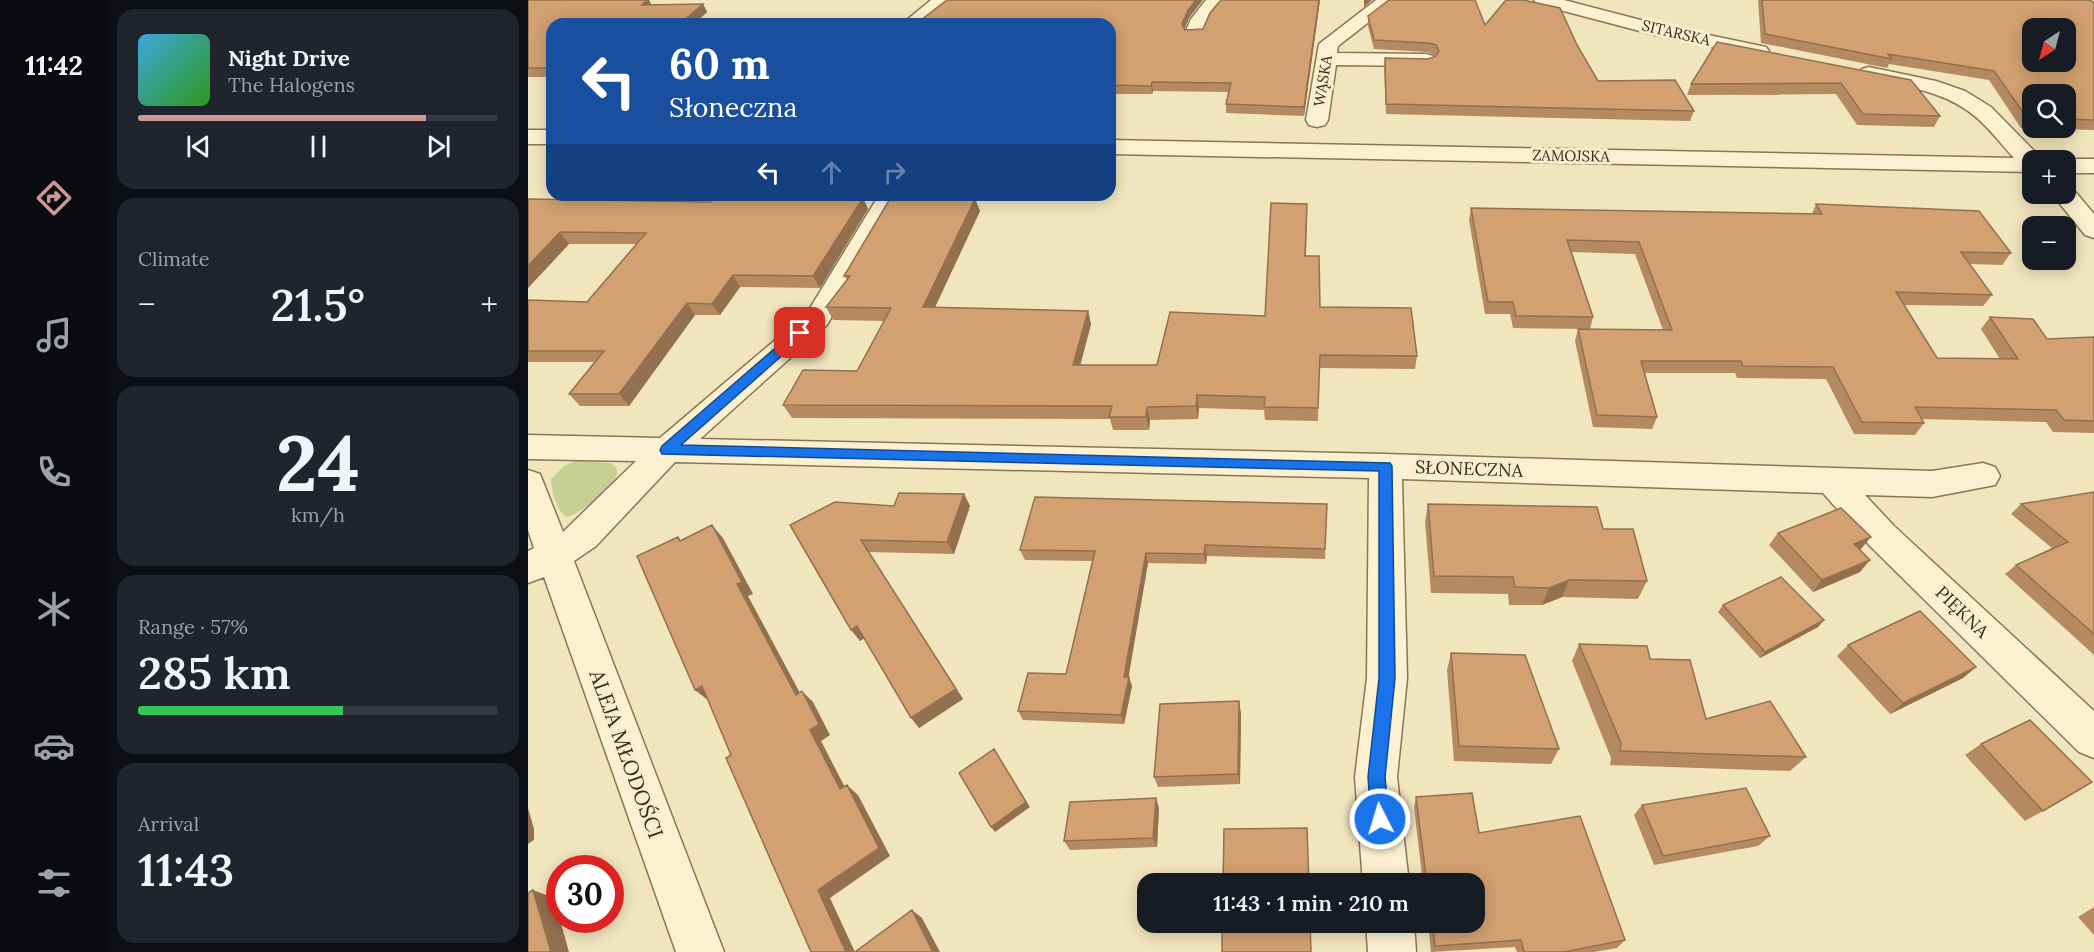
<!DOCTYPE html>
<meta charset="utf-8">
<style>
body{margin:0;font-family:Lora,serif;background:#20242c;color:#f1f3f6;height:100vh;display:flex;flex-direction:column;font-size:22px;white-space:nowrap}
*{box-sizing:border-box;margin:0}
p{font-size:20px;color:#9ea1a6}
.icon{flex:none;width:33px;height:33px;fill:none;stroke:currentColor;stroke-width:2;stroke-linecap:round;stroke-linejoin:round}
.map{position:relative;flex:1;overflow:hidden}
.panel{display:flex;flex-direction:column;gap:9px;padding:9px;background:#0d0f14;width:420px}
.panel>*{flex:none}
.guide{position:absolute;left:18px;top:18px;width:570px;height:183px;border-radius:18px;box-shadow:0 3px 15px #0003;background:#1a4fa0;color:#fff;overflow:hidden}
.needle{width:39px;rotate:216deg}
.fabs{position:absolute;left:1494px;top:18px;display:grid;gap:12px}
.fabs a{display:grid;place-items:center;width:54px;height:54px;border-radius:12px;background:#171b24;box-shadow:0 3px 15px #0003;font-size:30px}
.speed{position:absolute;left:18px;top:855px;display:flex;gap:12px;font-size:30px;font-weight:700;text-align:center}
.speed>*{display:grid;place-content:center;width:78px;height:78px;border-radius:50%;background:#171b24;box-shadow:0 3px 15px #0003;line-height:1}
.speed .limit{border:9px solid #d22;background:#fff;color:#111}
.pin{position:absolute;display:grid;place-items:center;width:51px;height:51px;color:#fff;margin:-26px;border-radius:12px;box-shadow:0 3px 9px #0006}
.me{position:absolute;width:66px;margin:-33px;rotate:355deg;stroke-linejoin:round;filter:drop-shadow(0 0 4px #0008)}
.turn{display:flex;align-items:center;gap:21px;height:126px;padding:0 24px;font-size:27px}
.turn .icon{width:78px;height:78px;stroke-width:2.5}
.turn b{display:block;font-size:42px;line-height:51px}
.lanes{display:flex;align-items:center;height:57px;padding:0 24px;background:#0003;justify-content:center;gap:30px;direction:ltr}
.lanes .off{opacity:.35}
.big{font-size:45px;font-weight:600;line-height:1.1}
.panel .widget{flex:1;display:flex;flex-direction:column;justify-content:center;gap:9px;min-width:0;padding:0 21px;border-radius:18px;background:#20242c}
.panel .dial{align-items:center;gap:0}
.dial b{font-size:78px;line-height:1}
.song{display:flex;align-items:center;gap:18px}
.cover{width:72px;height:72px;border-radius:9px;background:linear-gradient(135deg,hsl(200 70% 55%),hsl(110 70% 35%))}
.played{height:6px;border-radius:3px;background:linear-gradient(90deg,#cb9896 80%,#363941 80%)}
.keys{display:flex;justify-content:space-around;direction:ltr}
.heat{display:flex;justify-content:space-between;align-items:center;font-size:33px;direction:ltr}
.charge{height:9px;border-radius:4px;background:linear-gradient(90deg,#34c759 57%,#363941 0)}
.trip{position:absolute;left:609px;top:873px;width:348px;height:60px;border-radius:18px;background:#171b24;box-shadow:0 3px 15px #0003;font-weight:600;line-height:60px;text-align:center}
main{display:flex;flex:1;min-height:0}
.menu{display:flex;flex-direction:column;width:108px;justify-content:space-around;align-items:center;background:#090b0e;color:#9ea1a6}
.menu .icon{width:42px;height:42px}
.menu .active{color:#cb9896}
.menu b{font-size:27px;color:#f1f3f6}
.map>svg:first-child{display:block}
.green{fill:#c4cf91}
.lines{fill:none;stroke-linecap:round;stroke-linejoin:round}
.minor-casing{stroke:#8a7555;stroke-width:3}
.minor{fill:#fbf1d1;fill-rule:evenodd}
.wall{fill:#b58a61;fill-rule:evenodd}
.shaded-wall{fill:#93704f}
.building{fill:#d2a071;stroke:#93704f;stroke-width:1.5;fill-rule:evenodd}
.route{fill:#1a73e8;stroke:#114b97;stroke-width:1.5}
.labels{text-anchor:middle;stroke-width:6;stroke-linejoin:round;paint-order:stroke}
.far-street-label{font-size:15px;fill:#382b1b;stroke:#f8eece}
.street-label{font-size:18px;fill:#382b1b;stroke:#f8eece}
.near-street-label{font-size:21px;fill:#382b1b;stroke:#f8eece}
</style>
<main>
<nav class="menu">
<b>11:42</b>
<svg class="icon active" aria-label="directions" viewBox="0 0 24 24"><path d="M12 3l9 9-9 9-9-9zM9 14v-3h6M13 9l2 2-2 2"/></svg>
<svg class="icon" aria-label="music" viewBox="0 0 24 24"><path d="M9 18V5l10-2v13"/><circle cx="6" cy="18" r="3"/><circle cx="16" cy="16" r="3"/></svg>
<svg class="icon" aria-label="phone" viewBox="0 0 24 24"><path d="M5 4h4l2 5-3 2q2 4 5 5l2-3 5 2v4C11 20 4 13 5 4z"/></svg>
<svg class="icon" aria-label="climate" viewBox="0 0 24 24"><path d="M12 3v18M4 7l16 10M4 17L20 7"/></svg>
<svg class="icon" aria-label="car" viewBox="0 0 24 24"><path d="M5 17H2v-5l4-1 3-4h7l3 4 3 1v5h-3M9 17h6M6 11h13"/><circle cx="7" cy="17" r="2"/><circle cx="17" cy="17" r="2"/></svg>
<svg class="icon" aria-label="filters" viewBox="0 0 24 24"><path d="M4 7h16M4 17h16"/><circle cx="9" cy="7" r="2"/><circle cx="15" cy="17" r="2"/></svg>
</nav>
<section class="panel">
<div class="widget">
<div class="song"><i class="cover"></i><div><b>Night Drive</b><p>The Halogens</p></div></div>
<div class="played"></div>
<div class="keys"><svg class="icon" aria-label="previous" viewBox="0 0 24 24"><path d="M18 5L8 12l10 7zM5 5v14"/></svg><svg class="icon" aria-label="pause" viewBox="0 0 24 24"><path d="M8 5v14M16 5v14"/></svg><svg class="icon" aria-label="next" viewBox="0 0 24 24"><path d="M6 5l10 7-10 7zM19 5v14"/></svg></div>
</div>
<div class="widget"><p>Climate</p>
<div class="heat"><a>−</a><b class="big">21.5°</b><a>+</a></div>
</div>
<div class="widget dial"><b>24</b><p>km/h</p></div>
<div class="widget"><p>Range · 57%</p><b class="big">285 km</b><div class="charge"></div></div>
<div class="widget"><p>Arrival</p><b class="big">11:43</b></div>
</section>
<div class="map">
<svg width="1566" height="952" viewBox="0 0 1566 952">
<rect width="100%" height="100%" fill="#f1e5be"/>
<path class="green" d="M 48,461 L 83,463 C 87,466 90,469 89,475 C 87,486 50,516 38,517 C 29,511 23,490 23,479 L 36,466 Z"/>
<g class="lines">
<g class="minor-casing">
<path id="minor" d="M 403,0 L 423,0 L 395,24 L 374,24 Z
M 678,0 L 697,0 L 681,20 L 674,37 L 660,37 L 657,33 L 663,19 Z
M 848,0 L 869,0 L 810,46 L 809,53 L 898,54 L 905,56 L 908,60 L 905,64 L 898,66 L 808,65 L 800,120 L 797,125 L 789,127 L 781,125 L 778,120 L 791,44 Z
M 1006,0 L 1036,0 L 1128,24 L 1238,47 L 1241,51 L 1238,55 L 1231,57 L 1127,35 L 1009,4 Z
M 1341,67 L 1408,81 L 1437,91 L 1463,107 L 1515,160 L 1504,160 L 1504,172 L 582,154 L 582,140 L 1486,158 C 1473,144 1462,129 1448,117 C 1415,89 1374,87 1334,77 L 1331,73 L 1334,69 Z
M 0,130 L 24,130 L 24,144 L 0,144 Z
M 1538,159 L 1566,159 L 1566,173 L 1538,173 L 1538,160 L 1532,160 Z
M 1538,187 L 1545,189 L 1566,214 L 1566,238 L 1557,235 L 1524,194 L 1538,194 Z
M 351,195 L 375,195 L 299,325 L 172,439 L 857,454 L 1404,471 L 1455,463 L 1467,467 L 1472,476 L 1467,485 L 1404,497 L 1337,495 L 1366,526 L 1566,711 L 1566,758 L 1551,752 L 1342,546 L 1295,493 L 874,479 L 879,678 L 869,777 L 881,884 L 835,884 L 827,777 L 839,678 L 841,478 L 147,462 L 68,546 L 46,561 L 196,952 L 148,952 L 16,577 L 0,583 L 0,551 L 6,548 L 0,530 L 0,470 L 12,474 L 35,532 L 108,461 L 0,459 L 0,435 L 132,438 L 279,313 Z
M 838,922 L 886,922 L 888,952 L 840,952 Z"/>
</g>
<use href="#minor" class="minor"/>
</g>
<path class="wall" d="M 0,0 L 121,0 L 123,4 L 175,4 L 179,12 L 167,23 L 24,24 L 24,77 L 0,77 Z
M 693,0 L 792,0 L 776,116 L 698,113 L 698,104 L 701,92 L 625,91 L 624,94 L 582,94 L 582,24 L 661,18 L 657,28 L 657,30 L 675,29 Z
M 1230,0 L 1561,0 L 1566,2 L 1566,130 L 1493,128 L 1461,80 L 1361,64 L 1359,68 L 1233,43 ZM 1504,94 L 1538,94 L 1538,128 L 1504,128 Z
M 840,16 L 957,25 L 1049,45 L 1070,81 L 1166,111 L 1162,121 L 858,114 L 856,68 L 857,58 L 900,59 L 908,56 L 907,55 L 899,52 L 846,49 L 840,26 Z
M 1189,42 L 1412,116 L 1406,127 L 1329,125 L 1308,94 L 1159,95 L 1163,84 Z
M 335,198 L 340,209 L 292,288 L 212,287 L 192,315 L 167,315 L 101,406 L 52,406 L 41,394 L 66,362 L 0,362 L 0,300 L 59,302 L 108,244 L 41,244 L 0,288 L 0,199 L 182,202 Z
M 447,199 L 452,211 L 407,307 L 560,311 L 563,324 L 552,365 L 629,365 L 737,316 L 779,217 L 778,256 L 792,307 L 889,356 L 887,369 L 791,368 L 790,421 L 737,420 L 736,410 L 671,408 L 670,419 L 622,420 L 621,430 L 585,430 L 582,419 L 264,418 L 255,405 L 329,371 L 356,321 L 305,320 L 298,307 L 319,280 L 316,276 Z
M 1288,204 L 1483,253 L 1474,265 L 1442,264 L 1464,295 L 1455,306 L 1375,305 L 1409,358 L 1472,359 L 1453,329 L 1462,317 L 1519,339 L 1566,337 L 1566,433 L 1525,432 L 1518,422 L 1394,419 L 1396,423 L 1387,435 L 1326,434 L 1298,379 L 1209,378 L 1207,373 L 1117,373 L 1129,417 L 1124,429 L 1065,427 L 1047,341 L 1050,329 L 1135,330 L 1107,254 L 1044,252 L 1065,317 L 1062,329 L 985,328 L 982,314 L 957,314 L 941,220 L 943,208 L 1284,214 Z
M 1566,492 L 1566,655 L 1477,574 L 1488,565 L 1524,548 L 1483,514 L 1493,504 Z
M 436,494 L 442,506 L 426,554 L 340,552 L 435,699 L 391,728 L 336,638 L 332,641 L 307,502 L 366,506 Z
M 799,504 L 797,559 L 679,556 L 678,564 L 620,563 L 600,677 L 604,686 L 596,724 L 495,720 L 490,711 L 538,674 L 564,561 L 497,560 L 492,550 Z
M 900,504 L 1075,529 L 1119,581 L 1110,599 L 1034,597 L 1014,605 L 981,605 L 980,594 L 903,593 L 897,522 Z
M 1250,533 L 1333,549 L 1332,550 L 1332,572 L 1285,592 L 1241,545 Z
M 1195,605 L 1296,620 L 1290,627 L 1232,658 L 1190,612 Z
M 1051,644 L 1122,659 L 1178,719 L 1278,757 L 1262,771 L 1082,765 L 1083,758 L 1044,661 Z
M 1320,645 L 1448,667 L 1435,678 L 1362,714 L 1309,656 Z
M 923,653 L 1031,749 L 1023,764 L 926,761 L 919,670 Z
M 713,713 L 712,784 L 630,787 L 626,777 Z
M 1453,744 L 1515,811 L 1497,821 L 1437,755 Z
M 888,797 L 951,833 L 1097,940 L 1089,948 L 1066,952 L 989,952 L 987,947 L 903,952 L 900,922 L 946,922 L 946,884 L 895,884 L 886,807 Z
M 1114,805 L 1242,836 L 1230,846 L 1126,865 L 1106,815 Z
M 631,808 L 629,847 L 542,850 L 536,841 Z
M 1566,907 L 1566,935 L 1550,917 Z"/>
<path class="shaded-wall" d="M 119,0 L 121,0 L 125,8 L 114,5 Z
M 668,0 L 675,0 L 661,18 L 655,32 L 654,24 L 660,10 Z
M 791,0 L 792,0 L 776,116 L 776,107 Z
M 836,0 L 844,0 L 836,7 Z
M 175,4 L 179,12 L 166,24 L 153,23 Z
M 624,82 L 625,91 L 624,94 L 623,86 Z
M 335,198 L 340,209 L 292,288 L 285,276 Z
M 447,199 L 452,211 L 401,320 L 395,307 Z
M 32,232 L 41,244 L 0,288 L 0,266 Z
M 205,275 L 212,287 L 192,315 L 184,304 Z
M 159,303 L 167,315 L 101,406 L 91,394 Z
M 560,311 L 563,324 L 549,378 L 545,365 Z
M 669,395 L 671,408 L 670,419 L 668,406 Z
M 619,407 L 622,420 L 621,430 L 618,417 Z
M 436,494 L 442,506 L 426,554 L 419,542 Z
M 184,525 L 195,538 L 225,594 L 220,596 L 279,706 L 268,695 L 209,584 Z
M 1343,537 L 1333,549 L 1316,556 L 1326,544 Z
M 333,540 L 435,699 L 391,728 L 383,718 Z
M 677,545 L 679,556 L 678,564 L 676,554 Z
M 618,553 L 620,563 L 599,686 L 596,677 Z
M 1342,560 L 1332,572 L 1285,592 L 1294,580 Z
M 1041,580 L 1034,597 L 1014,605 L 1021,588 Z
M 1296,620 L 1290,627 L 1232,658 L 1237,652 Z
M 329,626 L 337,638 L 332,641 L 323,630 Z
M 1448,667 L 1435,678 L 1362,714 L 1375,703 Z
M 601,677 L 604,686 L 596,724 L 593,715 Z
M 174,686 L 181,701 L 167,690 Z
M 274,691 L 285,702 L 302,735 L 293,741 L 323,799 L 312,789 L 282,730 Z
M 711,701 L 713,713 L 712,784 L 710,774 Z
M 466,749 L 502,807 L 467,832 L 463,827 Z
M 319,785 L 330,795 L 362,856 L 302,898 L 327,952 L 318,952 L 290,890 Z
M 628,798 L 631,808 L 629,847 L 625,838 Z
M 0,808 L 6,829 L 6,840 L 0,844 Z
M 5,890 L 26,898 L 41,952 L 23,952 Z
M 384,910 L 394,918 L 412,952 L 405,952 Z"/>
<path class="building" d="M 0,0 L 119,0 L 114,5 L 175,4 L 153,23 L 186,24 L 24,24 L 24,68 L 0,68 Z
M 419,0 L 668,0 L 660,10 L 654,24 L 657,30 L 675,29 L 682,13 L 693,0 L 791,0 L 776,107 L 698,104 L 703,83 L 624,82 L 623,86 L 582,85 L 582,24 L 388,24 Z
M 861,0 L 947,0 L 957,25 L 978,0 L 995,0 L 1032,8 L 1049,45 L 1070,81 L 1147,80 L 1166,111 L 858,104 L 857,58 L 900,59 L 908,56 L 911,51 L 908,45 L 900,43 L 846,40 L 840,16 Z
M 1234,0 L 1561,0 L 1566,2 L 1566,120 L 1538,119 L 1538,94 L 1504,94 L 1504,119 L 1499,118 L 1466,71 L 1360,54 L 1364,59 L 1237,34 ZM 1504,28 L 1538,28 L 1538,62 L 1504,62 Z
M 1189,42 L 1383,80 L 1412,116 L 1335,114 L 1313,83 L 1163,84 Z
M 188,195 L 335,198 L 285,276 L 205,275 L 184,304 L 159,303 L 91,394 L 41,394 L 76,351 L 0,351 L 0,300 L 59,302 L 118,233 L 32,232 L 0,266 L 0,199 L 182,202 Z
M 363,197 L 447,199 L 395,307 L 560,311 L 545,365 L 629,365 L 642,312 L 737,316 L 743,203 L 779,204 L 777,256 L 791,256 L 792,307 L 883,308 L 889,356 L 792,355 L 790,408 L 736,407 L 737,397 L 669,395 L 668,406 L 619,407 L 618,417 L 581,417 L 584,406 L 255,405 L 275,370 L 329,371 L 363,308 L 298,307 L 322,276 L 316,276 Z
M 1288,204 L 1451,211 L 1483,253 L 1433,252 L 1464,295 L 1368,292 L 1409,358 L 1490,359 L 1462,317 L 1505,319 L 1519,339 L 1566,337 L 1566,421 L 1536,420 L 1528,410 L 1387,407 L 1396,423 L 1334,422 L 1305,367 L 1215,366 L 1213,361 L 1113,361 L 1129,417 L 1069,415 L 1050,329 L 1144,330 L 1111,242 L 1039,240 L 1065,317 L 988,316 L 985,302 L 960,302 L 943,208 L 1294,214 Z
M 1566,492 L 1566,634 L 1488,565 L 1540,542 L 1493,504 Z
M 371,493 L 436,494 L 419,542 L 333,540 L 428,689 L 383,718 L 329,626 L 323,630 L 262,525 L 307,502 L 366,506 Z
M 507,497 L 799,504 L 797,549 L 677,545 L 676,554 L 618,553 L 596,677 L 601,677 L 593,715 L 490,711 L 500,673 L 538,674 L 567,551 L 492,550 Z
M 900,504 L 1069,507 L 1075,529 L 1105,529 L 1119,581 L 1041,580 L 1021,588 L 987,587 L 985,577 L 906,576 Z
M 1313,508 L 1343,537 L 1326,544 L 1342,560 L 1294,580 L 1250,533 Z
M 184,525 L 214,582 L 209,584 L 268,695 L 274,691 L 291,724 L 282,730 L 312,789 L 319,785 L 351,848 L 290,890 L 318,952 L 283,952 L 198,758 L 203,755 L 174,686 L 167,690 L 109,556 L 150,537 L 152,541 Z
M 1253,577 L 1296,620 L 1237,652 L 1195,605 Z
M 1392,611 L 1448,667 L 1375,703 L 1320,645 Z
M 1051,644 L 1119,646 L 1122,659 L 1162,660 L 1178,719 L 1242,701 L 1278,757 L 1092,751 L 1093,743 Z
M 923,653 L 997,655 L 1031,749 L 931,746 Z
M 711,701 L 710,774 L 626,777 L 632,704 Z
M 1502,720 L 1564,782 L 1515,811 L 1453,744 Z
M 466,749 L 498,802 L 463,827 L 431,773 Z
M 1218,788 L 1242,836 L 1135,856 L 1114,805 Z
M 944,793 L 951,833 L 1052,816 L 1097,940 L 1036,952 L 996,952 L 993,940 L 907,946 L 904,922 L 946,922 L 946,884 L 899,884 L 888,797 Z
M 628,798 L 625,838 L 536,841 L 542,802 Z
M 779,828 L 781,884 L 695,884 L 696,829 Z
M 5,890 L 23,952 L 0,952 L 0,893 Z
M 384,910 L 405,952 L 327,952 Z
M 694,922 L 782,922 L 783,952 L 694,952 Z"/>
<path class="route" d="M 272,329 L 276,330 L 276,336 L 153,445 L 862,463 L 864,466 L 867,678 L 857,777 L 861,819 L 859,826 L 852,829 L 846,826 L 843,819 L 840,777 L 851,678 L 851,471 L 134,454 L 132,450 L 134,446 L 268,330 Z"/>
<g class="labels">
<g class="far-street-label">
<text transform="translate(1148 33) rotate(13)" y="5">SITARSKA</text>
<text transform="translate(795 81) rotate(-81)" y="5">WĄSKA</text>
<text transform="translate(1043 156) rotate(1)" y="5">ZAMOJSKA</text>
</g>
<g class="street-label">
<text transform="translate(941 469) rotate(2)" y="6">SŁONECZNA</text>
<text transform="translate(1434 612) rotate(44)" y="6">PIĘKNA</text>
</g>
<g class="near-street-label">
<text transform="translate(98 754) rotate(70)" y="7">ALEJA MŁODOŚCI</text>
</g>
</g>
</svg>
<div class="fabs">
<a><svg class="needle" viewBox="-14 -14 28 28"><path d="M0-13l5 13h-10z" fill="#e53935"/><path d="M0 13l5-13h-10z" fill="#9ea1a6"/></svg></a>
<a><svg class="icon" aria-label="search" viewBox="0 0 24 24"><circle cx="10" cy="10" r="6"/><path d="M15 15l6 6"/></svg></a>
<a>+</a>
<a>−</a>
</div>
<div class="speed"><div class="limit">30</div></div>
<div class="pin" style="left:272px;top:333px;background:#d93025"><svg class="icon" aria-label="arrive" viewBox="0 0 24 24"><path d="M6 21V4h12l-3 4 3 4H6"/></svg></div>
<svg class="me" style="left:852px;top:819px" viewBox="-20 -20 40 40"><circle r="17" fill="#1a73e8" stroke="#fff" stroke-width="3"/><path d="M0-11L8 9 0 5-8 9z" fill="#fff"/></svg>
<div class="trip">11:43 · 1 min · 210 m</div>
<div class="guide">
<div class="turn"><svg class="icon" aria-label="left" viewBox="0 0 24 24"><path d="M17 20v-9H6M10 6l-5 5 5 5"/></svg><div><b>60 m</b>Słoneczna</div></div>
<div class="lanes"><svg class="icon" aria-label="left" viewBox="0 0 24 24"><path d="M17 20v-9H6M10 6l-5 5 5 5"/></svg><svg class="icon off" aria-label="ahead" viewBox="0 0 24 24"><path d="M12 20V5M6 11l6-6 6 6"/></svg><svg class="icon off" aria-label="right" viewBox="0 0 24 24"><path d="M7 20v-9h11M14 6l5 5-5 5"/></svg></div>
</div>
</div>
</main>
